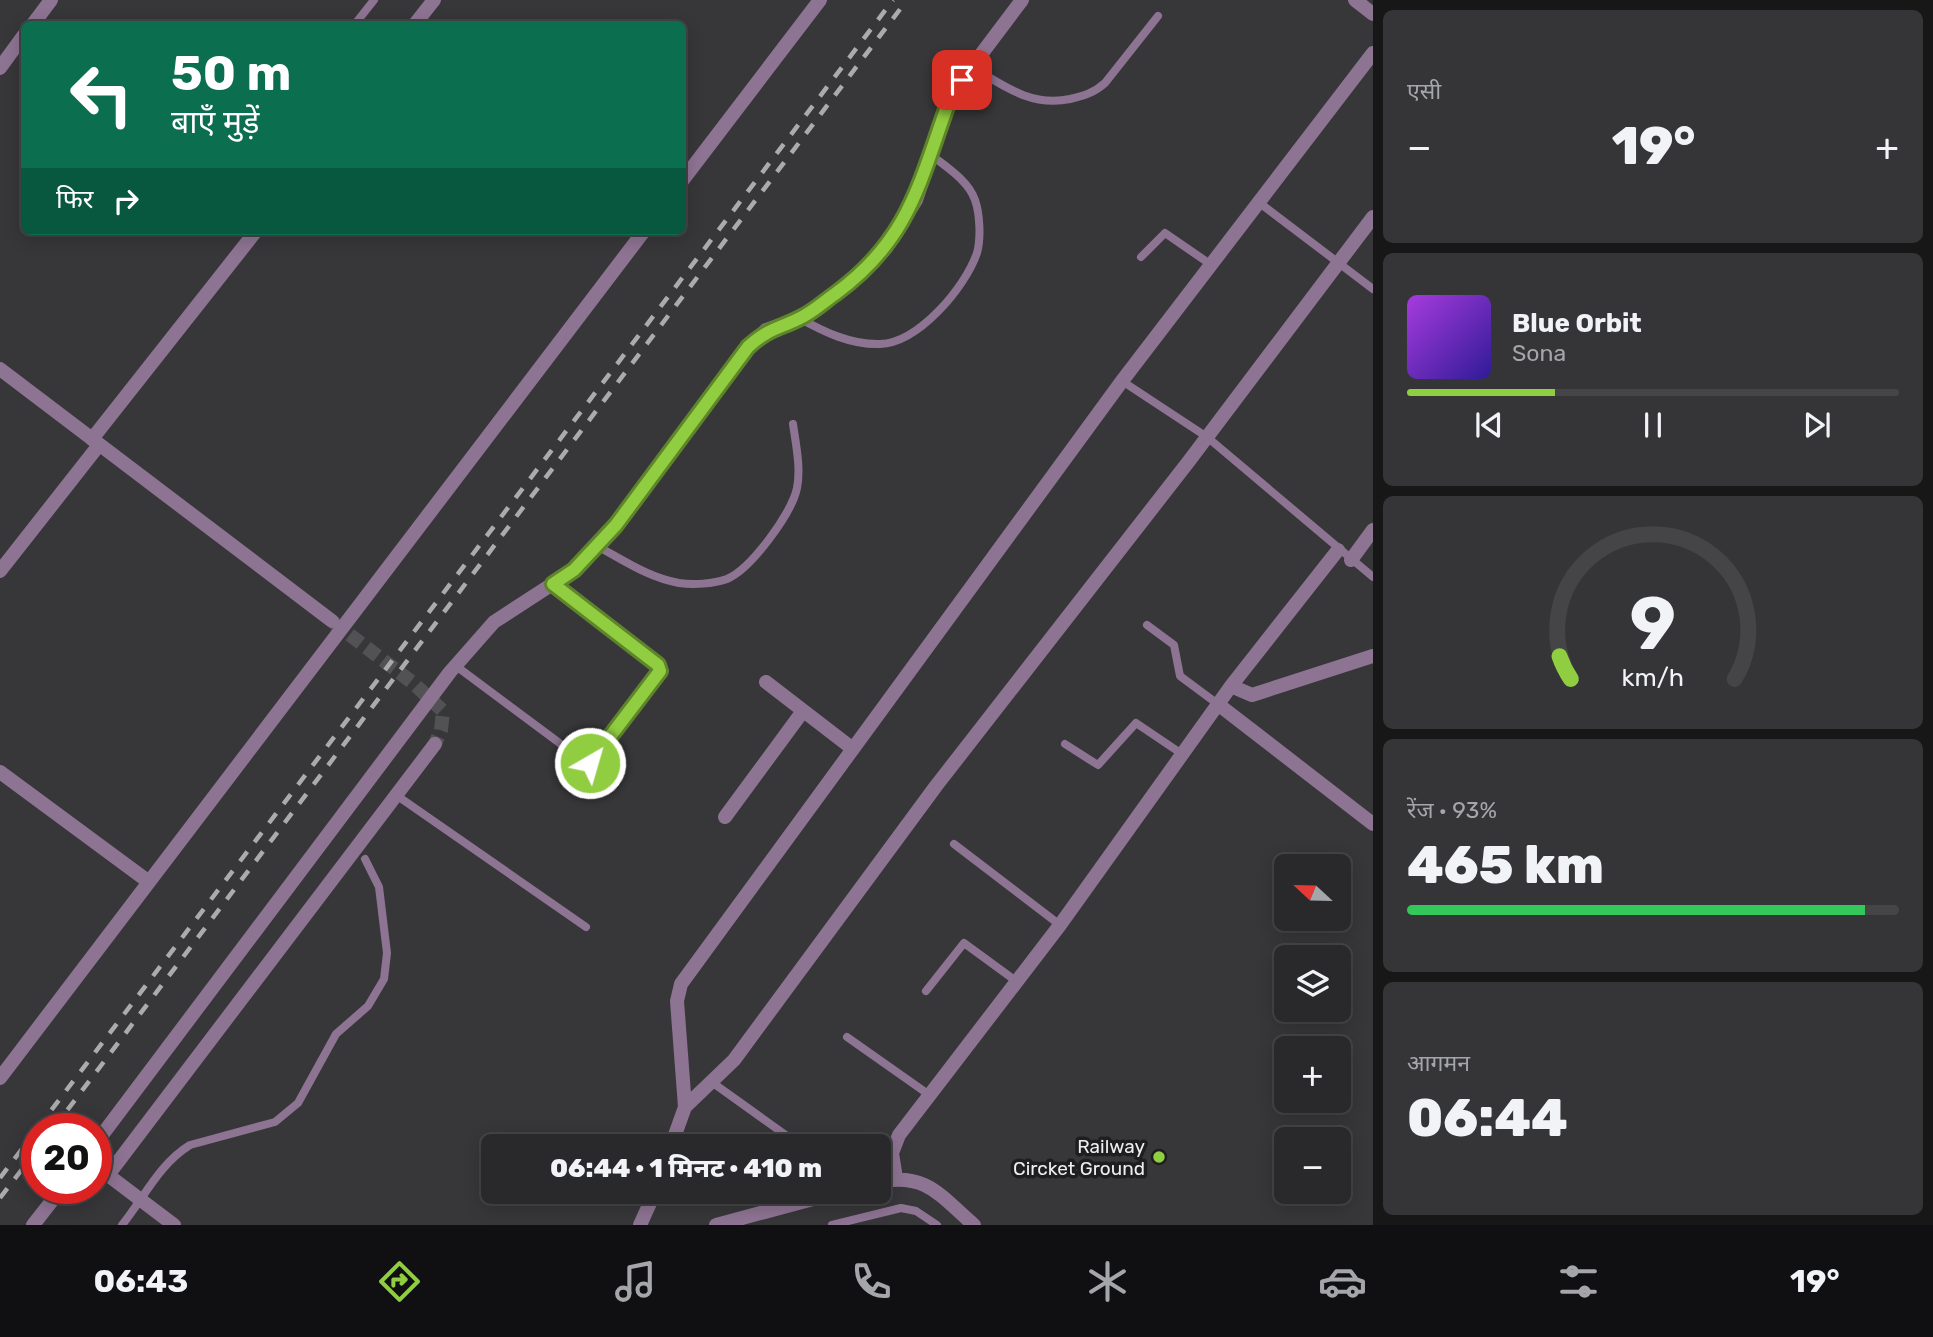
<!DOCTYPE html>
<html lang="hi">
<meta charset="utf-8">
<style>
body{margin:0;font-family:Rubik,"Noto Sans Devanagari",sans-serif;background:#353538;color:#f1f3f6;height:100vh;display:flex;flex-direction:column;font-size:26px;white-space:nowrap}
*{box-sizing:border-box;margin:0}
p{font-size:23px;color:#a5a6a9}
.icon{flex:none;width:38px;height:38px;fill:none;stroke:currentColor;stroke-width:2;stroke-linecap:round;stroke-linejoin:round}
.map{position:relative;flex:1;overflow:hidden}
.drawer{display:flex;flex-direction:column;gap:10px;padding:10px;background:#171718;width:560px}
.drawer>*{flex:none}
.top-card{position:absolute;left:21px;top:21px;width:665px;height:214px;border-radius:10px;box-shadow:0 4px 18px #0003,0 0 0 2px #454548;background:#0b6e4f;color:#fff;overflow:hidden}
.needle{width:46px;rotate:292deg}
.buttons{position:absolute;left:1274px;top:854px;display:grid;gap:14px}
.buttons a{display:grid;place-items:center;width:77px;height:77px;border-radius:10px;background:#29292c;box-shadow:0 4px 18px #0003,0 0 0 2px #454548;font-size:35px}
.speed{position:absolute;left:21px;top:1113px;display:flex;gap:14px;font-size:35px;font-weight:700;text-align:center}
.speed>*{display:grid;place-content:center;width:91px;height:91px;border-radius:50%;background:#29292c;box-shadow:0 4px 18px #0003,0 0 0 2px #454548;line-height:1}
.speed .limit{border:10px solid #d22;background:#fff;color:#111}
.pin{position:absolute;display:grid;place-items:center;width:60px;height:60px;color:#fff;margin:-30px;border-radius:14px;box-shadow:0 4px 10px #0006}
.me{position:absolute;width:77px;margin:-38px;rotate:38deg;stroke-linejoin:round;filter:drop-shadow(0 0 5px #0008)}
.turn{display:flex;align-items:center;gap:24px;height:147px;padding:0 35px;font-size:32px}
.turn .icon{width:91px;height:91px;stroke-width:2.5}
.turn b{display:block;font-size:49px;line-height:60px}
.then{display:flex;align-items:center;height:66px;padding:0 35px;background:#0003;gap:14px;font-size:26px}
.big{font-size:52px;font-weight:800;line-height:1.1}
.drawer .widget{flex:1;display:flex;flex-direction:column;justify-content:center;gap:10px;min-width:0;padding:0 24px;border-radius:10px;background:#353538}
.drawer .dial{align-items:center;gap:0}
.dial svg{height:182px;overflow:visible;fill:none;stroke:#454548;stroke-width:7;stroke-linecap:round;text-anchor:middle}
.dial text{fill:#f1f3f6;stroke:none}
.song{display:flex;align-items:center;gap:21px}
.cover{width:84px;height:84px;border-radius:10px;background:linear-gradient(135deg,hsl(280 70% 55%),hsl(250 70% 35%))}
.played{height:7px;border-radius:4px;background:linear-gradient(90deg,#91cd40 30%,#454548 30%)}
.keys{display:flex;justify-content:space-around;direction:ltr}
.heat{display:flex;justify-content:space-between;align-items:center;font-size:38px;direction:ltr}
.charge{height:10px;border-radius:5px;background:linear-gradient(90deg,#34c759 93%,#454548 0)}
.trip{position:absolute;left:481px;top:1134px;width:410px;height:70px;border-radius:10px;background:#29292c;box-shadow:0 4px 18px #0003,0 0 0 2px #454548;font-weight:800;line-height:70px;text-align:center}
.menu{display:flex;height:112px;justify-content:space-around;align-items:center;background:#101012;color:#a5a6a9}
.menu .icon{width:49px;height:49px}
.menu .on{color:#91cd40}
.menu b{font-size:32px;color:#f1f3f6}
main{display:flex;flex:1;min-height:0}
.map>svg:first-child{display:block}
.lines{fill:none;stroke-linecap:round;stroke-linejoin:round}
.tertiary-tunnel{stroke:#525255;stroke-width:14;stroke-dasharray:14 7;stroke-linecap:butt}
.service{stroke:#8e7493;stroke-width:8}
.minor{stroke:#8e7493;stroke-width:14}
.tertiary{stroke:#8e7493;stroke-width:14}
.rail{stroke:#ababad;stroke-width:4.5;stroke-dasharray:12 12;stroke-linecap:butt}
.route-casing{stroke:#5e852a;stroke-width:18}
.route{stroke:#91cd40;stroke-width:12}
.poi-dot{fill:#91cd40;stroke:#1e1e20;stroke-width:2.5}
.labels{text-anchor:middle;stroke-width:7;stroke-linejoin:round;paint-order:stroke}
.poi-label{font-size:19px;fill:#eeeef0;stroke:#1e1e20;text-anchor:end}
</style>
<main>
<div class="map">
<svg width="1373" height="1225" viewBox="0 0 1373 1225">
<rect width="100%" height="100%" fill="#37373a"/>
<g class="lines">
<path class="tertiary-tunnel" d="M 333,622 L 413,683 L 443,711 L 441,730 L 435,744"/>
<path class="service" d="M 355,24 L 374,0
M 972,67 C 1004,86 1031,107 1070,99 C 1083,96 1094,93 1105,83 L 1158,16
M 1257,201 L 1373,289
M 1141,257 L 1165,233 L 1210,264
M 799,318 C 824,332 851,345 880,344 C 918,343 965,288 977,253 C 981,239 980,214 975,200 C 968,180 946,167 930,154
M 1122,381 L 1207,437 L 1373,577
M 597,546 C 623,560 649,578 679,583 C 693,585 713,584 727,579 C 751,569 792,513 797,488 C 801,468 796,445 793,424
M 1147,625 L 1174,645 L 1180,676 L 1219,705
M 456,666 L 585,762 L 590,763 L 660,671 L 658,665 L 553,584
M 1065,744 L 1098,765 L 1136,723 L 1182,754
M 396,795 L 586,927
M 954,844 L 1060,925
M 926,991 L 964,943 L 1016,981
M 847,1037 L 928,1094
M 713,1083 L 801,1146
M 122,1225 C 144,1198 159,1164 190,1145 L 275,1122 L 298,1103 L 336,1034 L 368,1006 L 384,979 L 387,953 L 379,887 L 365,859
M 832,1225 L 901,1208 L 916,1211 L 937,1225"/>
<path class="minor" d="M 1355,0 L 1373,14
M 33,24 L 51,0
M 415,24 L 434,0
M 0,68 L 24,35
M 682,181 L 820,0
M 92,439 L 256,231
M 1351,560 L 1373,530
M 0,571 L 99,445
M 766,682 L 853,749
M 1231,686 L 1252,695 L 1373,656
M 1219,705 L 1373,824
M 0,772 L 149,882
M 725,817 L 803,711
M 0,1078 L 644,231
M 685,1107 L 677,1001 L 681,984 L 1122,381 L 1373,53
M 671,1146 L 685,1107 L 734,1060 L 936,786 L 1189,461 L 1373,217
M 896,1178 L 892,1153 L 899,1135 L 1060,925 L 1231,686 L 1338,550
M 878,1182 C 927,1172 940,1196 974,1225
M 640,1225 L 655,1192
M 716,1225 L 839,1192"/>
<path class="tertiary" d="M 0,369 L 332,621
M 96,1143 L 450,672 L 494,622 L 574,570 L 616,525 L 748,347 L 766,330 L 805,316 L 846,286 L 886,248 L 916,200 L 952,93 L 1022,0
M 96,1166 L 174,1225
M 108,1175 L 435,744
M 33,1225 L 62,1188"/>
<path class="rail" d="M 37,1129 L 893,0
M 53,1129 L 907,0
M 0,1178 L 37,1129
M 0,1198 L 37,1150"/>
</g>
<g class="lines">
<g class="route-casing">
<path id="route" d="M 590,763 L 660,671 L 658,665 L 553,584 L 574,570 L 616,525 L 748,347 C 770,327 780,329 804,316 C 815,310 825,301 835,294 C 913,237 920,178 952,93 L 962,80"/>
</g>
<use href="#route" class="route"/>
</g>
<circle class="poi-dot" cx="1159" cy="1157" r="7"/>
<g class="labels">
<g class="poi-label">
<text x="1145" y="1153">Railway<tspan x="1145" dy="22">Circket Ground</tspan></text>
</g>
</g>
</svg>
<div class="buttons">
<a><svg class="needle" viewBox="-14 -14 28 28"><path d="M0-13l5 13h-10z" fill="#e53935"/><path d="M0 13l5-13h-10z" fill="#a5a6a9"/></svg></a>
<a><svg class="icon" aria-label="layers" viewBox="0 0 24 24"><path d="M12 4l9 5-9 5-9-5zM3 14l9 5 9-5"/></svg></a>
<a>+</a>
<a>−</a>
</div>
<div class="speed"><div class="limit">20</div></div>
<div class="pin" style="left:962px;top:80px;background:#d93025"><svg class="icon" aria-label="arrive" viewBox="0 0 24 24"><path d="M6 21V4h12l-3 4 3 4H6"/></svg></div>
<svg class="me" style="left:590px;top:763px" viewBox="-20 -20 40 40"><circle r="17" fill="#91cd40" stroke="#fff" stroke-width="3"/><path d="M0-11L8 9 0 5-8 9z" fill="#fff"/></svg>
<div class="trip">06:44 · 1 मिनट · 410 m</div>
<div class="top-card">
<div class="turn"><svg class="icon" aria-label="left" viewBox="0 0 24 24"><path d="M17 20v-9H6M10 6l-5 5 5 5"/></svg><div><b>50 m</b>बाएँ मुड़ें</div></div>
<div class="then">फिर<svg class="icon" aria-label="right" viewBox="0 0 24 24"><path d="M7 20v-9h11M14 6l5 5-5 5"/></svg></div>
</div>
</div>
<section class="drawer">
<div class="widget"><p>एसी</p>
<div class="heat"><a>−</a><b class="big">19°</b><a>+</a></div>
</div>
<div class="widget">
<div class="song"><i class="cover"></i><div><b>Blue Orbit</b><p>Sona</p></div></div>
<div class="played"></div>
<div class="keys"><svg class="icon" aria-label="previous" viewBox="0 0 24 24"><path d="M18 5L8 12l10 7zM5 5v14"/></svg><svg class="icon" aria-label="pause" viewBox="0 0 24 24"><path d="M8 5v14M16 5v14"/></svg><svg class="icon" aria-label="next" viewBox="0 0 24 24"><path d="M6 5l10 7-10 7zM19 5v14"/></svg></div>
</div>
<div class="widget dial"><svg viewBox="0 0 100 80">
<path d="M14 69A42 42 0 1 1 86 69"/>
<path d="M14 69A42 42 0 0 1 9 59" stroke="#91cd40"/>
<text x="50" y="56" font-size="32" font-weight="700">9</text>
<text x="50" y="72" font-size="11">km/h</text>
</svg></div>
<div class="widget"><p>रेंज · 93%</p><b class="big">465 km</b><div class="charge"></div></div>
<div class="widget"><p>आगमन</p><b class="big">06:44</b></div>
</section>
</main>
<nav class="menu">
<b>06:43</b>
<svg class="icon on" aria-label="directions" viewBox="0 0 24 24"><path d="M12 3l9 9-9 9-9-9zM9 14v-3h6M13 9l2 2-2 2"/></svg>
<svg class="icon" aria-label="music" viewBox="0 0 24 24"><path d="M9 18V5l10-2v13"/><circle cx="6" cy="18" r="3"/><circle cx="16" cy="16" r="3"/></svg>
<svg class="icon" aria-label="phone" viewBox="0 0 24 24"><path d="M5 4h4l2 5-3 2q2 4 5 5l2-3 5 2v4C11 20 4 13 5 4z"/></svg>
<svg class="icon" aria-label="climate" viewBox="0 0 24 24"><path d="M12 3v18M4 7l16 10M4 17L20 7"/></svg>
<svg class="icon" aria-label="car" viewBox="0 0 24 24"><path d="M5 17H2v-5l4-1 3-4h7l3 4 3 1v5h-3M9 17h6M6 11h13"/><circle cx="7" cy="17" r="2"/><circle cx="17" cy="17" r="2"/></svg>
<svg class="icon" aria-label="filters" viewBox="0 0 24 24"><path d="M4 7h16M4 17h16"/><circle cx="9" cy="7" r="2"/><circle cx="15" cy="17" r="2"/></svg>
<b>19°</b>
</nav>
